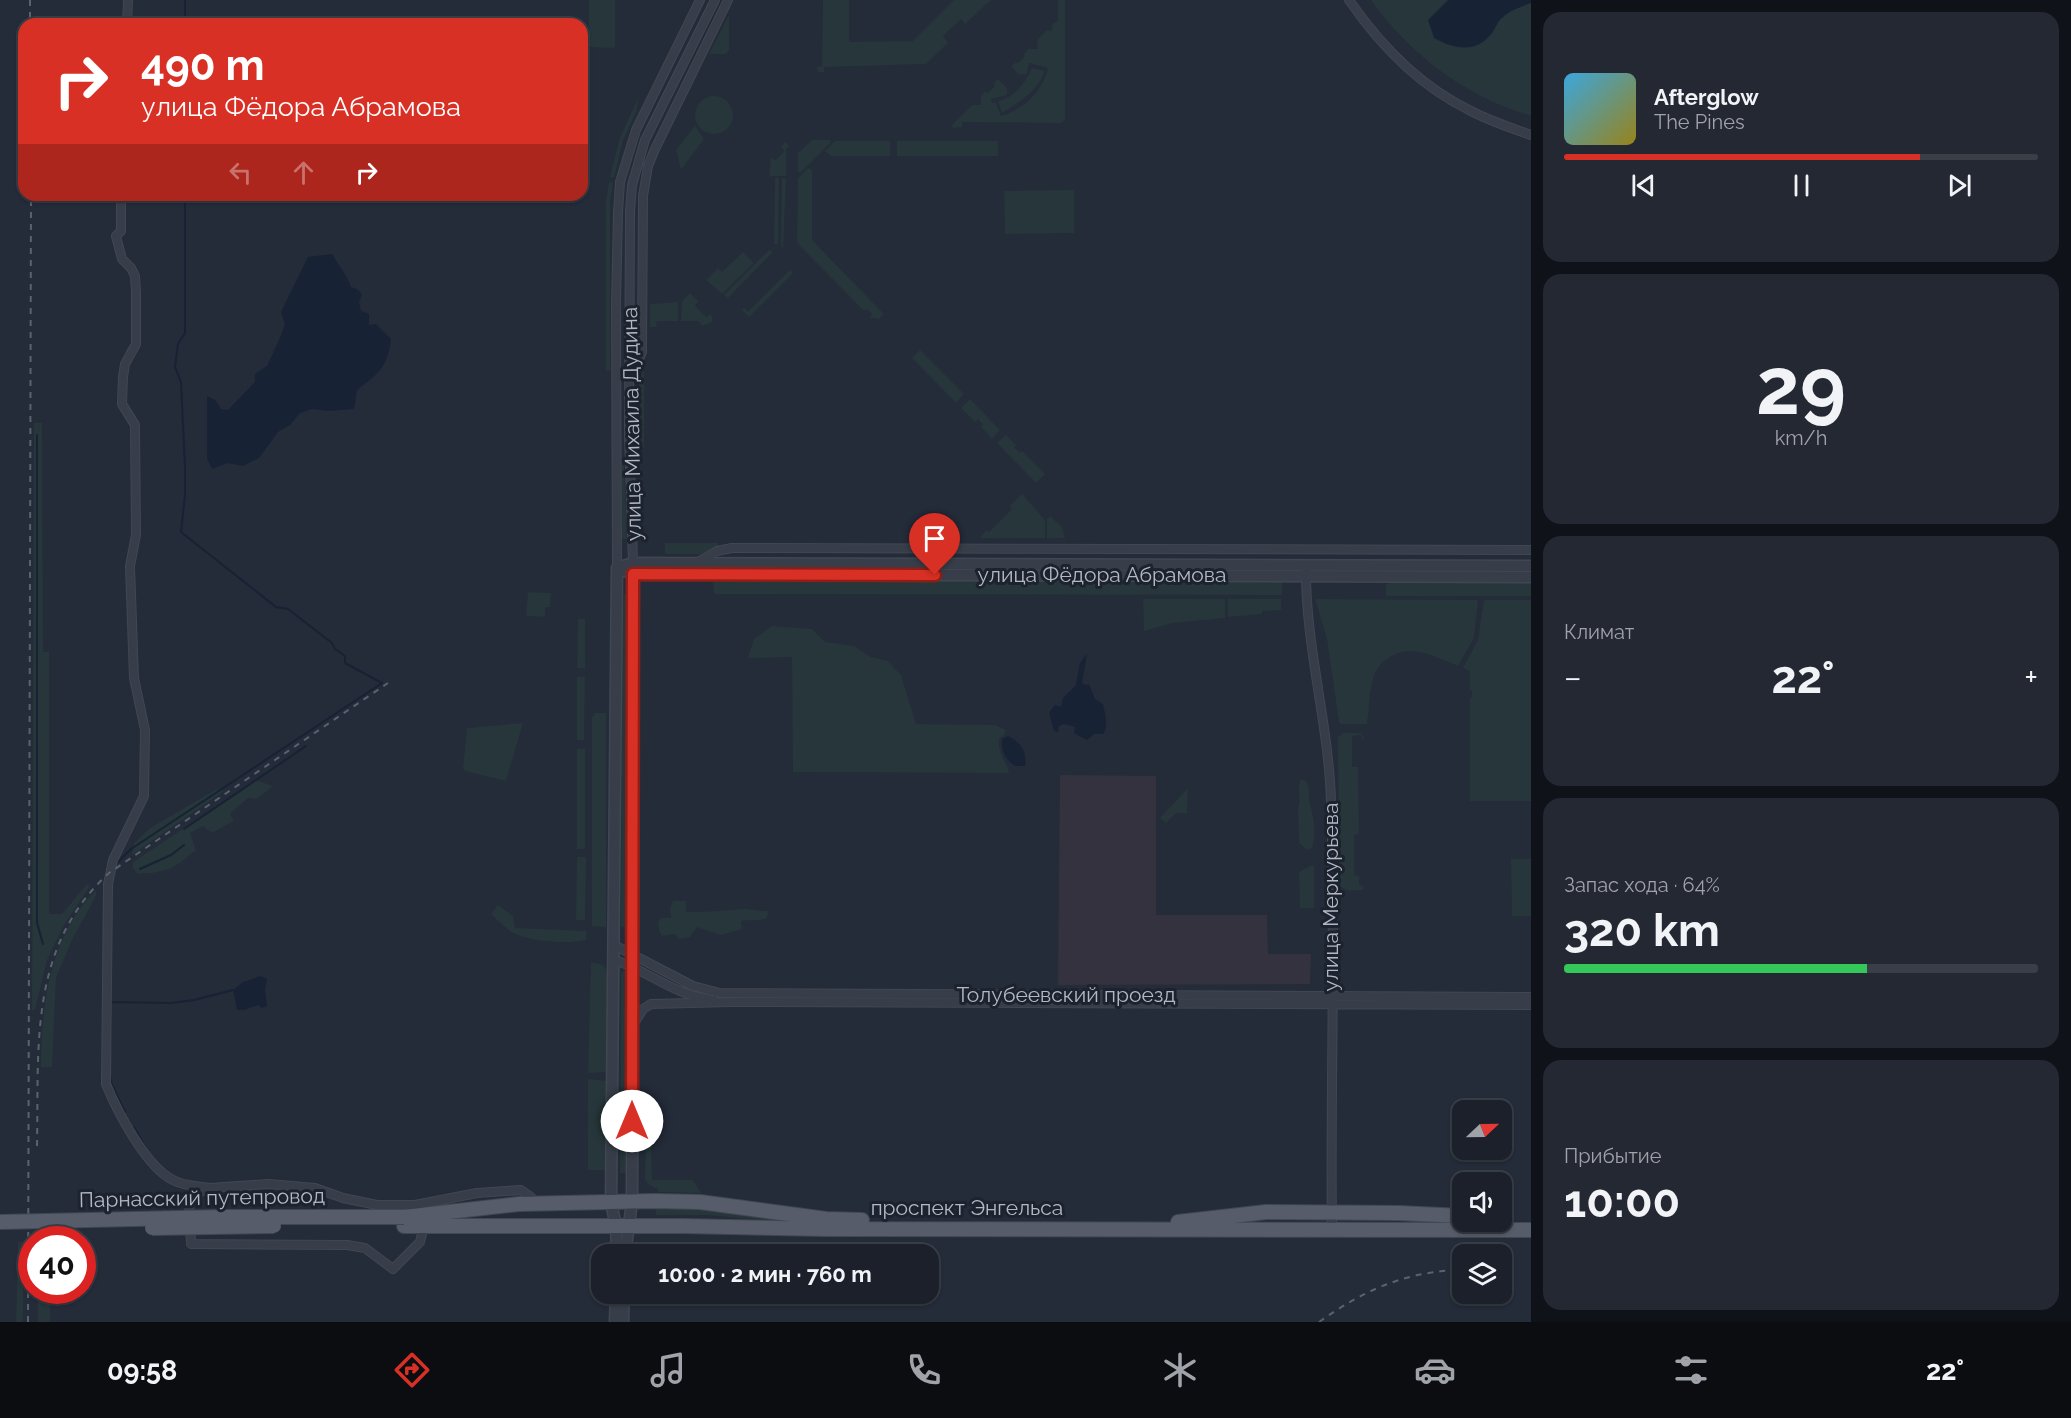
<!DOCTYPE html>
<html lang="ru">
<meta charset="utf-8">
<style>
body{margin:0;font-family:Raleway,sans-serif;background:#242833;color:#f1f3f6;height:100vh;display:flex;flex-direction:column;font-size:22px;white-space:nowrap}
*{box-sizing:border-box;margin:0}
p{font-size:20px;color:#a0a3a9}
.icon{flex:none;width:33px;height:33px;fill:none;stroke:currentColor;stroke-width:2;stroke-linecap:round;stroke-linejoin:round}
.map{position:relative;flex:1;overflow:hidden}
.side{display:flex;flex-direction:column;gap:12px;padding:12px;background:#0f1218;width:540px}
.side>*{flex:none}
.top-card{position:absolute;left:18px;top:18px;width:570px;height:183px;border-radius:18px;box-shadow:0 2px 4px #0004,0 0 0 2px #393e47;background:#d93025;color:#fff;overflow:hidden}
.needle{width:39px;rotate:68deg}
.buttons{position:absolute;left:1452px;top:1100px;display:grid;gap:12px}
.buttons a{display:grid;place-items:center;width:60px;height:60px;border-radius:12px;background:#1b202b;box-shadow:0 2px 4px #0004,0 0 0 2px #393e47;font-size:30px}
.speed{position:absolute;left:18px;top:1226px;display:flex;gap:12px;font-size:30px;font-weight:700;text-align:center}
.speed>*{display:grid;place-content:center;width:78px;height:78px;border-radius:50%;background:#1b202b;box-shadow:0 2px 4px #0004,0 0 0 2px #393e47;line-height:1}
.speed .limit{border:9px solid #d22;background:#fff;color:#111}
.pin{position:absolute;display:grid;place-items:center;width:51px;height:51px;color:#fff;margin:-62px -26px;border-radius:50% 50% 50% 0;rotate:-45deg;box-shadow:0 0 6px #0007}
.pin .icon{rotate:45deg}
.me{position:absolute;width:66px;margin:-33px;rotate:0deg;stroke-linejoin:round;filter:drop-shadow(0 0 4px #0008)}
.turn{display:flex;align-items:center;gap:21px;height:126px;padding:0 24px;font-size:27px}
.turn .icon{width:78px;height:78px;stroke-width:2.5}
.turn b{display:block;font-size:42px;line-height:51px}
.lanes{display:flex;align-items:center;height:57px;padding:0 24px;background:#0003;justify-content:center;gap:30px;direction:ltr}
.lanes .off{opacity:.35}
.big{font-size:45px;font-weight:700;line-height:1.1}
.side .tile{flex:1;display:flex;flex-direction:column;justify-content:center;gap:9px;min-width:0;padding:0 21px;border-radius:18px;background:#242833}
.side .dial{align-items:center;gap:0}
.dial b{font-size:78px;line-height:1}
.song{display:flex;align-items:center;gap:18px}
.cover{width:72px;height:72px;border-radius:9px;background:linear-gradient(135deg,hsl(200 70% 55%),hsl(50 70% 35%))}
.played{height:6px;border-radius:3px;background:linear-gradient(90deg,#d93025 75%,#393e47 75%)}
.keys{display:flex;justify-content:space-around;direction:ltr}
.heat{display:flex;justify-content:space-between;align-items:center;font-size:33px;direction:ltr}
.charge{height:9px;border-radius:4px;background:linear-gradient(90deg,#34c759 64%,#393e47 0)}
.trip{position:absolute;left:591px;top:1244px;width:348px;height:60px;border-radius:18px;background:#1b202b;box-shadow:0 2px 4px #0004,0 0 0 2px #393e47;font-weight:700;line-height:60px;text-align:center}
.dock{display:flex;height:96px;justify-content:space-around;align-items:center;background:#0b0d11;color:#a0a3a9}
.dock .icon{width:42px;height:42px}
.dock .active{color:#d93025}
.dock b{font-size:27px;color:#f1f3f6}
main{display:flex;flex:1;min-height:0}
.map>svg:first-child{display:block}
.medical{fill:#34323e}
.green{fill:#26363a}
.water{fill:#182235}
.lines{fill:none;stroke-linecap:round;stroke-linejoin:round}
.stream{stroke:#182235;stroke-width:2}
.minor-casing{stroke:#414752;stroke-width:10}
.tertiary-casing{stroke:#414752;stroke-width:13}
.primary-casing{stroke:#414752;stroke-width:16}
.minor{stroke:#383e49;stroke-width:8}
.tertiary{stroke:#383e49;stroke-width:10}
.primary{stroke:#565c69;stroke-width:14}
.rail{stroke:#5a6170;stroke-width:2;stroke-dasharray:6 6;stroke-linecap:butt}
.primary-bridge-casing{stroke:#414752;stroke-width:16;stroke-linecap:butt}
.primary-bridge{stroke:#565c69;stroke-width:14}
.route-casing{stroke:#8d1f18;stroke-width:15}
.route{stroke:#d93025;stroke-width:10}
.labels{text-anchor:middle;stroke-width:6;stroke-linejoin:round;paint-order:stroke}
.street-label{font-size:21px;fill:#b3b8c5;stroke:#1d232e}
</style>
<main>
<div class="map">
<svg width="1531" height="1322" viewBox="0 0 1531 1322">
<rect width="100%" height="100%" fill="#242b39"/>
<path class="medical" d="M 1060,775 L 1156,776 L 1156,915 L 1267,915 L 1268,954 L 1311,954 L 1310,984 L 1058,985 Z"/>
<path class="green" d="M 589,0 L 615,0 L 615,48 L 589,47 Z
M 823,0 L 849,0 L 849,42 L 913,41 L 954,0 L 991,0 L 965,24 L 961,19 L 943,36 L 948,43 L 926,64 L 824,67 L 824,72 L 818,72 L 816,67 L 822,66 Z
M 1058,0 L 1065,0 L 1065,119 L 1061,123 L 962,122 L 962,127 L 953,128 L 952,125 L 972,105 L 981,105 L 981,96 L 985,92 L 988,93 L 995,86 L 994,83 L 998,79 L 1007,88 L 1007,95 L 991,99 L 992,103 L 996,103 L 1001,116 C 1024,109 1042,92 1048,68 L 1029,63 L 1027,74 L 1019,75 L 1011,66 L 1016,62 L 1018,63 L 1025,56 L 1024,54 L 1028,49 L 1038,49 L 1037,40 L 1047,30 L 1052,31 L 1052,25 L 1058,20 Z
M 1371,0 L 1531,0 L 1531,116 C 1466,97 1410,55 1371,0 Z
M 729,15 L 729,50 L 726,54 L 709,54 Z
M 1032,68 L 1045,71 C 1036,93 1021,101 1002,113 L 998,101 C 1015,97 1025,83 1032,68 Z
M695 115a19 19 0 1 1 38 0a19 19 0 1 1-38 0Z
M 639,96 L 636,112 L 623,141 L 614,178 L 610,177 L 619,140 Z
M 695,126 L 704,139 L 681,170 L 676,150 Z
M 812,140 L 830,140 L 830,143 L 801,172 L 798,172 L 798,153 Z
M 835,141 L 890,141 L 890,156 L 831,156 L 825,151 Z
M 897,141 L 998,141 L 998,156 L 897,156 Z
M 785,142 L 789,146 L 786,149 L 786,176 L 769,176 L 771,157 L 775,160 L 785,151 L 781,147 Z
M 808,168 L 812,170 L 812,240 L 884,314 L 879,319 L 872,318 L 870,317 L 872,314 L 867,309 L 864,311 L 797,243 L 798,178 Z
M 775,178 L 779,178 L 778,244 L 774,244 Z
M 782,178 L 786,179 L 783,250 L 781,244 Z
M 609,182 L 613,183 L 610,203 L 610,371 L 606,371 L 606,202 Z
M 1074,190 L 1074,233 L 1005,234 L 1004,191 Z
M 769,250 L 773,252 L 728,298 L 724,295 Z
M 743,252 L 754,263 L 722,294 L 706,280 L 718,268 L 722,272 Z
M 790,270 L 793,273 L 749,317 L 742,310 L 744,308 L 748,312 Z
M 690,293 L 698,301 L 695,306 L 706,317 L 711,314 L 712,316 L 712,322 L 702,326 L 698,321 L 681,321 L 682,301 Z
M 678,302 L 678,321 L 657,321 L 656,327 L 650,327 L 650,304 Z
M 920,350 L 964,394 L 956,403 L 912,358 Z
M 644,369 L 644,448 L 643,448 C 638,431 634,382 644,369 Z
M 970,399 L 1000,430 L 992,439 L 981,427 L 983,425 L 978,419 L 975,422 L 961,408 Z
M 34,423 L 42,423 L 43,652 L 49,652 L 49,914 L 62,914 L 87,884 L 90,886 L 64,925 L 47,960 L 35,1010 L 32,1010 Z
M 1006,435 L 1016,445 L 1014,447 L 1020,453 L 1022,451 L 1045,474 L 1036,483 L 997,443 Z
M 624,465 L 627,539 L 622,539 L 622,466 Z
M 1022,494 L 1045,520 L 1045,538 L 980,538 L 986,530 L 989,532 L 1012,509 L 1010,506 Z
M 1050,516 L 1062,527 L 1065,538 L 1047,538 L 1047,519 Z
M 665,543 L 718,543 L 718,546 L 701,554 L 665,554 Z
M 730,578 L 1282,580 L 1282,595 L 714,594 L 713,582 Z
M 1403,580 L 1531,580 L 1531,596 L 1386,596 L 1386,584 Z
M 528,592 L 551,593 L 550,607 L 545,607 L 545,617 L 526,616 Z
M 622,594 L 627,594 L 627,927 L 621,927 Z
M 1143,599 L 1225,599 L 1225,618 L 1172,623 L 1144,631 Z
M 1228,599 L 1281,599 L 1281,610 L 1262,611 L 1262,614 L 1228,617 Z
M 1315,599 L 1478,600 L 1474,638 L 1458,666 C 1435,657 1410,642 1387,659 C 1379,664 1374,673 1372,682 C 1369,696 1369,710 1367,724 L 1341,724 L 1339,722 L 1327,639 Z
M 1484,600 L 1531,600 L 1531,801 L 1470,801 L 1470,698 L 1472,698 L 1472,691 L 1470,690 L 1470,671 L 1463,668 L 1478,640 Z
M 578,619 L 585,619 L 585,668 L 577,668 Z
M 772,626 L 812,629 L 825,642 L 854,646 L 871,657 L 888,661 L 901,675 L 916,724 L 995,725 L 1006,730 L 1004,735 L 999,739 C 998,757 1006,758 1009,773 L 793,772 L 792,657 L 748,658 L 754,639 Z
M 577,677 L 585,677 L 584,740 L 577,740 Z
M 595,713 L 606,713 L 606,927 L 592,926 L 592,717 Z
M 523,723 L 506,781 L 465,771 L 463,768 L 467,728 Z
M 1343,733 L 1361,733 L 1365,739 L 1362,739 L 1361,735 L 1352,736 L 1352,767 L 1358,767 L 1359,834 L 1354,835 L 1354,875 L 1359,876 L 1359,885 L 1364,886 L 1363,890 C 1354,890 1344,893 1339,884 L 1338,737 Z
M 577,749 L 585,749 L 585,849 L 577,849 Z
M 256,780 L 273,786 L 257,799 L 248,798 L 230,814 L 234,821 L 212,833 L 203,826 L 190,833 L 196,850 C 172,870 169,872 138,874 L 133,868 L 133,862 Z
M 1301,780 L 1305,780 C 1311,787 1308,795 1310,804 C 1314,818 1317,834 1312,848 L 1307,850 L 1299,843 L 1298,807 C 1302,799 1296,789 1301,780 Z
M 1188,788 L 1187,813 L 1176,813 L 1166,823 L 1160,818 Z
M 217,789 L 224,791 L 132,855 L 134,843 L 150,828 Z
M 577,857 L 586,857 L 585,920 L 576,920 Z
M 1511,859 L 1531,859 L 1531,916 L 1512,916 Z
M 1310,866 L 1314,866 L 1314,908 L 1300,908 L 1299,872 Z
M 96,890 L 96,896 L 72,940 L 56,978 L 52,1067 L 41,1067 C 41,1007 50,934 96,890 Z
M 673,901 L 686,901 L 686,912 C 706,912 724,911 744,909 C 749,909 760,911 767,911 L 768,914 L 767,918 C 759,922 751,919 741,921 L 742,929 L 721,935 L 697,927 L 690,937 L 679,939 L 675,934 L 662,936 L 659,931 L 658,922 L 661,918 L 671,918 L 670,908 Z
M 498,905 L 513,916 L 515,928 L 586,931 L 586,940 C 569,944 534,942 518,935 C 507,931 499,921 491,914 Z
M 591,962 L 603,965 L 608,972 L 607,1071 L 605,1072 L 588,1073 Z
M 624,970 L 628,973 L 627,1173 L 620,1173 L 621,973 Z
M 588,1079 L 608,1081 L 607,1170 L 588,1170 Z
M 649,1126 L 655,1126 L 655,1130 L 651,1131 L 652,1180 L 693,1180 L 701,1193 L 658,1192 L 658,1189 L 648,1184 L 645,1179 L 646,1129 Z
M 656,1209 L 703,1209 L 788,1220 L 788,1222 L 704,1215 L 656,1215 Z
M 18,1242 L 22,1242 L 24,1245 L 23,1322 L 16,1322 Z
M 38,1290 L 51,1290 L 50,1322 L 38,1322 Z"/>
<path class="water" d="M 1448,0 L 1531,0 L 1531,3 C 1521,7 1510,10 1502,18 C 1497,22 1496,28 1492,33 C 1476,54 1454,49 1434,38 L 1428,20 Z
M 332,254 C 338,265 347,275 351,287 L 357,289 L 362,294 L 359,303 L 361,311 L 369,314 L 369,325 L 376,324 L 391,339 C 388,367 378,374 357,390 L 354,409 L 328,411 L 312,409 L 300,413 L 290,425 L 278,432 L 259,458 L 243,466 L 228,463 L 212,469 L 207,458 L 207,396 L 215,400 L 221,409 L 228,410 L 255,382 L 255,374 L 267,366 L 279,340 L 285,324 L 281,312 L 308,257 Z
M 1087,654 L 1082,683 L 1086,685 L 1089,684 L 1095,699 L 1103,704 C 1105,714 1109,725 1103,734 L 1094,734 L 1087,740 L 1074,733 L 1075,727 L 1064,724 L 1059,726 L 1058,732 L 1054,731 L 1049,713 L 1055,705 L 1061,707 L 1063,698 L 1076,685 L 1080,663 Z
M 1008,736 C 1021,742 1027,752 1025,766 L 1015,766 C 1005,758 1001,752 1002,739 Z
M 261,976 L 267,979 L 265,989 L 267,1006 L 262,1008 L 258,1005 L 244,1010 L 237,1010 L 233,990 L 243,982 Z"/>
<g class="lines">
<path class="stream" d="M 185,0 L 185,24
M 37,435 L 37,923 L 43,944
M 184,829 L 306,746
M 116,864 L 131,849 L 382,683 L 345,663 L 345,656 L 335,649 L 332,643 L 288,609 L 276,607 L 181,532 L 185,495 L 185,467 L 181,382 L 175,367 L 178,344 L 185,333 L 185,195
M 140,869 L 171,855 L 184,845
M 111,1002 L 171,1003 L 194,1000 L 233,990
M 110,1056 L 111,981
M 110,1077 L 112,1085 L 125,1112
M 134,1127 L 147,1150"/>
<g class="minor-casing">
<path id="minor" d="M 1349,0 C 1380,45 1421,87 1471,111 C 1490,121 1511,128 1531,135
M 127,24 L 128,0
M 124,195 L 121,201 L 121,231 L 116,236 L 122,259 L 131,268 L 135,276 L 136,292 L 136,344 L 125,364 L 123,377 L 122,404 L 135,425 L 136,535 L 130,566 L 134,678 L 145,730 L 144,796 L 113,860 L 108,884 L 106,1084 C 117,1111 146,1167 173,1180 C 183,1186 198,1186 210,1188
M 631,378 L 642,352 L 643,196 L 648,166 L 655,149 L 728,0
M 698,562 L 717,551 L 732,548 L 1531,550
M 633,563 L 629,434 L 630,211 L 632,185 L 645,140 L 715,0
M 617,568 L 616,304 L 618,213 L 620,182 L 636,130 L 700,0
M 1306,572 C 1306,649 1329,725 1331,802 C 1336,945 1330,1087 1332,1230
M 612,944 L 693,986 L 720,993 L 1531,997
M 612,959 C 645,969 674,995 709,999
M 633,1025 L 643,1009 L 651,1004 L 731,1002 L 1531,1005
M 424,1226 L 420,1242 L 393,1269 L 365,1248 L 347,1245 L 191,1244 L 189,1205 L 198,1193 L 210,1188 L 269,1184 L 315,1188 L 343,1198 L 377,1205 L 415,1205 L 477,1193 L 521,1190 L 531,1197 L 535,1203"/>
</g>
<g class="tertiary-casing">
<path id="tertiary" d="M 617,568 L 633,574 L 654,574 L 1531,577
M 617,568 L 633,563 L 1531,566
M 617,568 L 611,1203 L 616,1226 L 617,1254
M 625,1254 L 632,1202 L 633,568
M 615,1322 L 616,1293
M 623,1322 L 624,1293"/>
</g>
<g class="primary-casing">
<path id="primary" d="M 404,1217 L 519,1204 L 654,1201 L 700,1202 L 826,1219 L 862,1220
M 1178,1222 L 1266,1212 L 1399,1213 L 1462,1216
M 404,1226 L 684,1226 L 826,1229 L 1531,1230"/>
</g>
<use href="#minor" class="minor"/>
<use href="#tertiary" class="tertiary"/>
<use href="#primary" class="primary"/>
<path class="rail" d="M 30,0 L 30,24
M 37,1146 C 39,1047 28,947 109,873 L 388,683
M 28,1322 L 31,195
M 1319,1322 C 1363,1291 1400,1274 1454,1270"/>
<g class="primary-bridge-casing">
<path id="primary-bridge" d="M 0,1222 L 223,1217 L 404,1217
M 152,1228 L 274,1226"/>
</g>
<use href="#primary-bridge" class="primary-bridge"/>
</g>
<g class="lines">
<g class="route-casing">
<path id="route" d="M 632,1121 L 633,574 L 935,575"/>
</g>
<use href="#route" class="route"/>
</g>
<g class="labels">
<g class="street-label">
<text transform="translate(632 424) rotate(-91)" y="7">улица Михаила Дудина</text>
<text x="1102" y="582">улица Фёдора Абрамова</text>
<text transform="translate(1331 897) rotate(-90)" y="7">улица Меркурьева</text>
<text x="1066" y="1002">Толубеевский проезд</text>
<text transform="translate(202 1198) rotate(-1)" y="7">Парнасский путепровод</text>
<text x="967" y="1215">проспект Энгельса</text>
</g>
</g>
</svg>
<div class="buttons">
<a><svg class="needle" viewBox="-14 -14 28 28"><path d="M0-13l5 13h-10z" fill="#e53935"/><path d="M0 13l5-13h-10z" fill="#a0a3a9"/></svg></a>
<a><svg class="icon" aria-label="sound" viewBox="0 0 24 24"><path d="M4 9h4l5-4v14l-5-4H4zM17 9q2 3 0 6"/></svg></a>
<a><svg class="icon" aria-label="layers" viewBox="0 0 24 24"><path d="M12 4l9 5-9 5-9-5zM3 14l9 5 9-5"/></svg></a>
</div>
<div class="speed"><div class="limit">40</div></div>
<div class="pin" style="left:935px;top:575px;background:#d93025"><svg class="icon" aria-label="arrive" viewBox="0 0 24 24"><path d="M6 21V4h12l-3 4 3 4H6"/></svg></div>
<svg class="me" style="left:632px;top:1121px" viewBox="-20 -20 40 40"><circle r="19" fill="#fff"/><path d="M0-13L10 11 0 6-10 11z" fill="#d93025"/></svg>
<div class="trip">10:00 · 2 мин · 760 m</div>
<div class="top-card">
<div class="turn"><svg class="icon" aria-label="right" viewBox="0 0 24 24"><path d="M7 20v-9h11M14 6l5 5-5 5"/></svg><div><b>490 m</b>улица Фёдора Абрамова</div></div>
<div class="lanes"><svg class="icon off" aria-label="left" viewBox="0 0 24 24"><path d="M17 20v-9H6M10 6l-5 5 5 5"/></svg><svg class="icon off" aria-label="ahead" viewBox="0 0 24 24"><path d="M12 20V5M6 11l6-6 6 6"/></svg><svg class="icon" aria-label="right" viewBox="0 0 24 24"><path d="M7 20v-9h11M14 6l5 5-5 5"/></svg></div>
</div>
</div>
<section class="side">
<div class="tile">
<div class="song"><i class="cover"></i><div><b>Afterglow</b><p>The Pines</p></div></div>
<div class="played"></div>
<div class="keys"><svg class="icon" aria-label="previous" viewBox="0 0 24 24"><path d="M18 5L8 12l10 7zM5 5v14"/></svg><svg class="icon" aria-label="pause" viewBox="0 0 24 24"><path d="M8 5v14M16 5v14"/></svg><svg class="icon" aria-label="next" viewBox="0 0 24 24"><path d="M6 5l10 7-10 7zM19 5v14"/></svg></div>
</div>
<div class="tile dial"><b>29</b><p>km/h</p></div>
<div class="tile"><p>Климат</p>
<div class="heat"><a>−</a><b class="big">22°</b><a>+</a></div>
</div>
<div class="tile"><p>Запас хода · 64%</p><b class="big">320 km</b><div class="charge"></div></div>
<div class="tile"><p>Прибытие</p><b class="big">10:00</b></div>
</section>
</main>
<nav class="dock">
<b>09:58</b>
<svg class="icon active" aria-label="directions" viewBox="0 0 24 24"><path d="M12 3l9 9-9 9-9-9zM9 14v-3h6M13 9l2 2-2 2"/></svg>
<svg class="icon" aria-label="music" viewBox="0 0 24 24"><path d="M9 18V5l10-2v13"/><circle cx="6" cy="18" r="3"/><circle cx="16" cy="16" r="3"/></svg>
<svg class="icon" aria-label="phone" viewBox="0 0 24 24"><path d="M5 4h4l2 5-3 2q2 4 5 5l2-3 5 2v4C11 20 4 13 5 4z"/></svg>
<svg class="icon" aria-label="climate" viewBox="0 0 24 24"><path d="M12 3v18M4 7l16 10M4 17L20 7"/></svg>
<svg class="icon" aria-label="car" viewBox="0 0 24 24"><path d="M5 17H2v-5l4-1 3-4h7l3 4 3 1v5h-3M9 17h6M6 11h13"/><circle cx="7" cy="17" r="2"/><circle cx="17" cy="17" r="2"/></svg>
<svg class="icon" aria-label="filters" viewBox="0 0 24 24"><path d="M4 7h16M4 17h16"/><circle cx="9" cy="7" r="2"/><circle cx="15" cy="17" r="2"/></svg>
<b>22°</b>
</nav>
